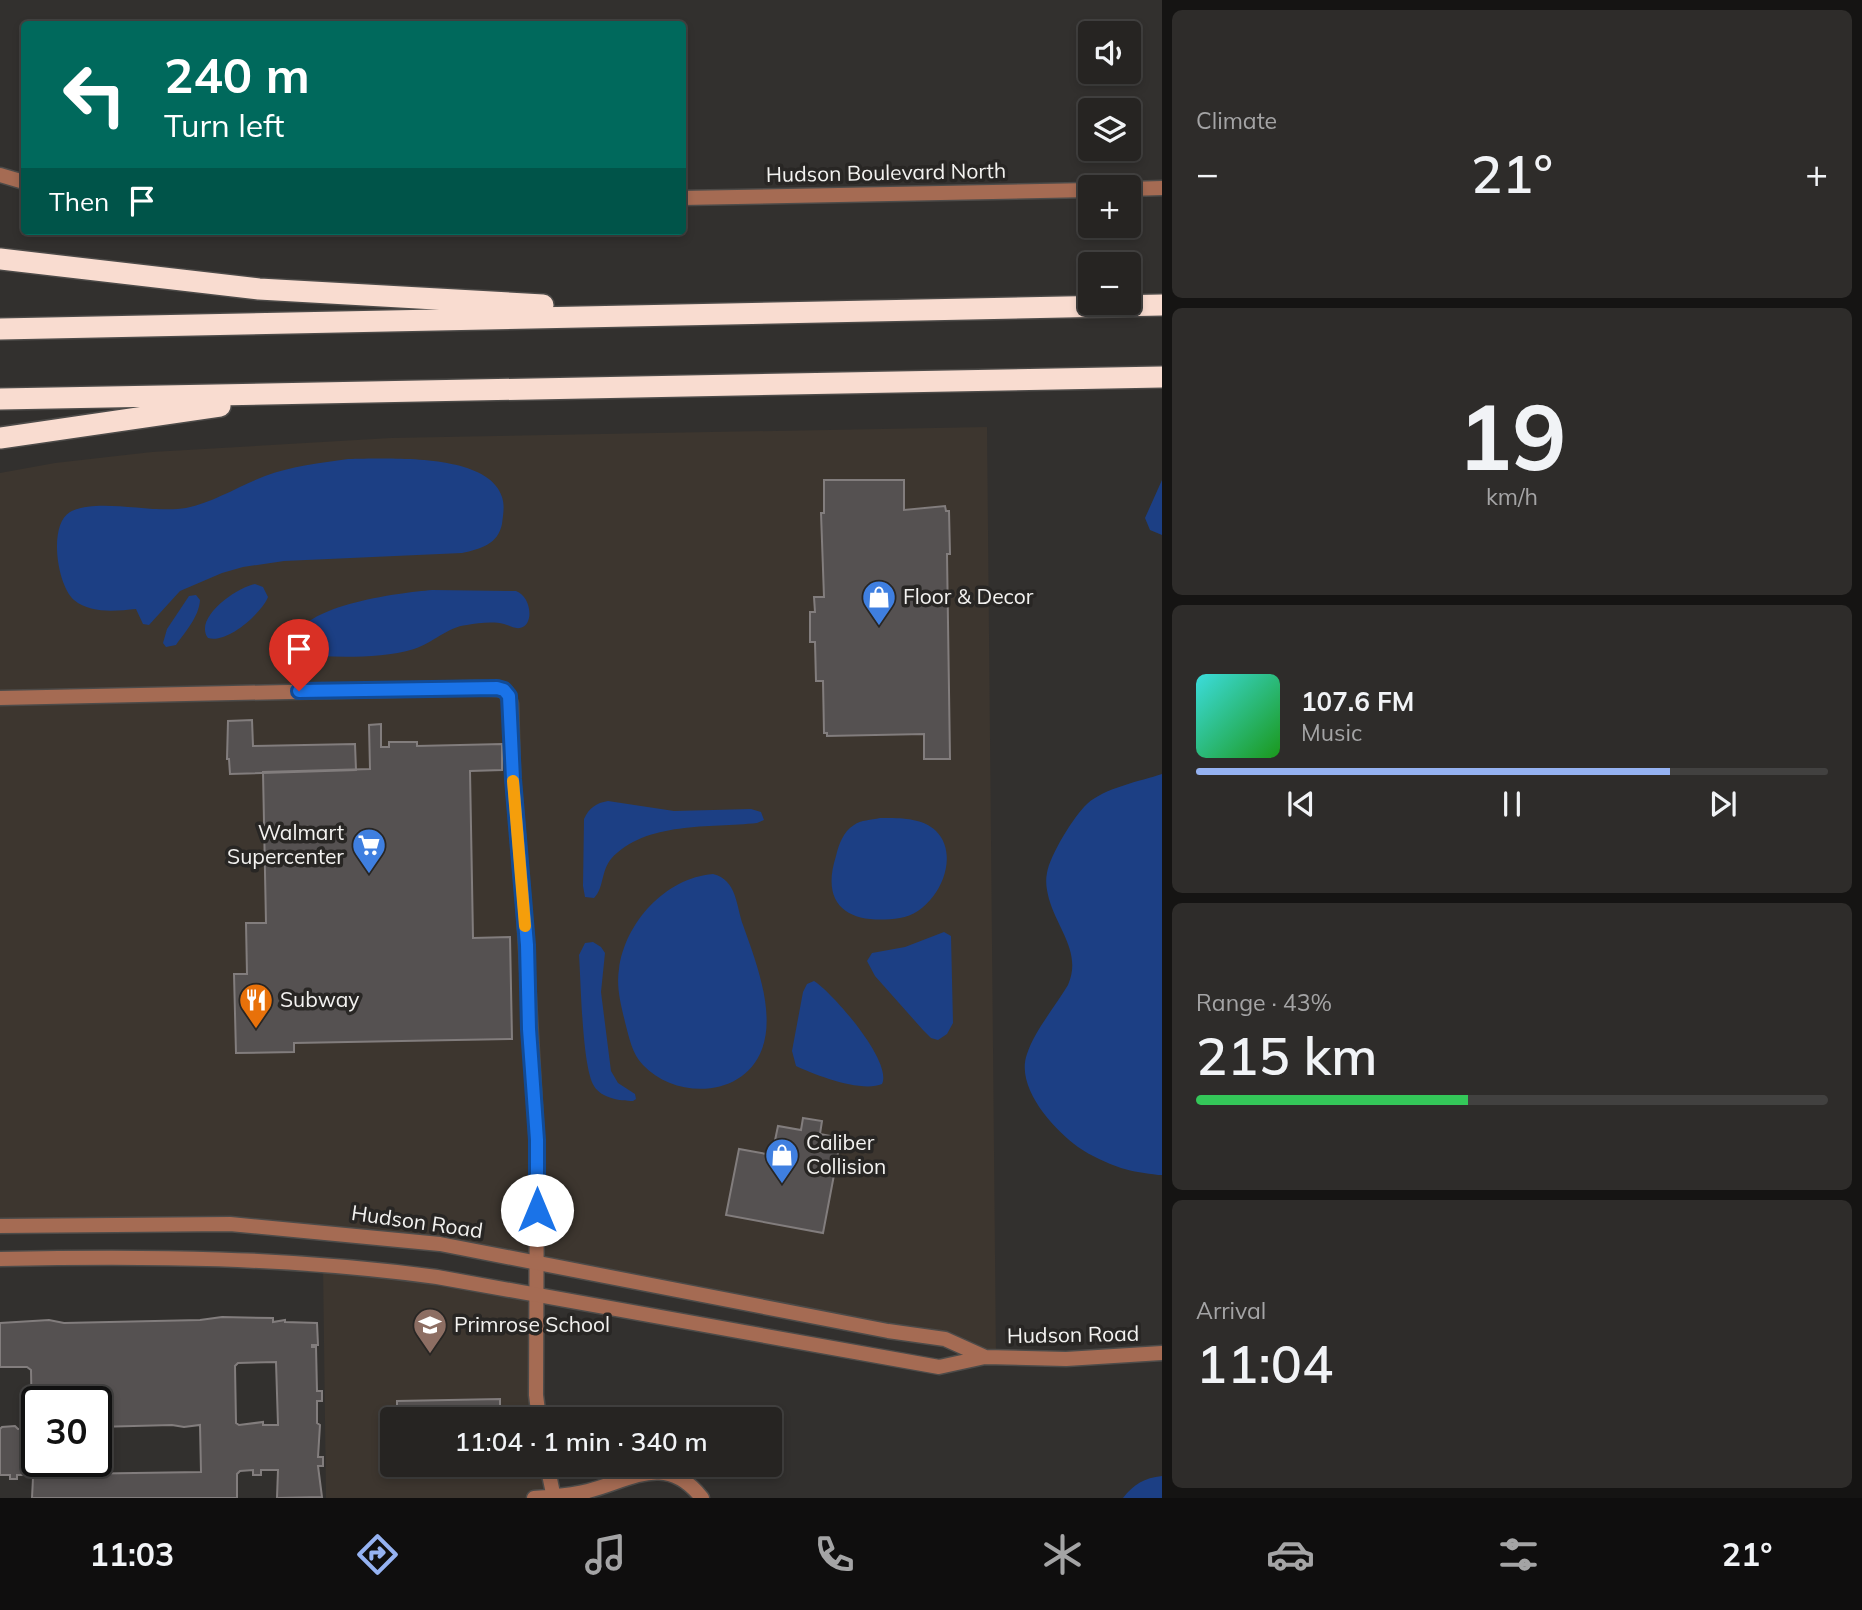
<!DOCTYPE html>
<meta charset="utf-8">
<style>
body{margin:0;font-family:Mulish,sans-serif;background:#2e2c2a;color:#f1f3f6;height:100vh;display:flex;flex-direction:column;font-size:26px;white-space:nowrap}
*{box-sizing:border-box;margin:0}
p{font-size:23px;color:#a4a4a5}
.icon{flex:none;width:38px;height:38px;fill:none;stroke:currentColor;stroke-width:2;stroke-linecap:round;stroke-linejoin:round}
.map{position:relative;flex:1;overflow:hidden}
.panel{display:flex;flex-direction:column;gap:10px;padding:10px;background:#151413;width:700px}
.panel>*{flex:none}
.hud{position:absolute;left:21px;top:21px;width:665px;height:214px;border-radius:7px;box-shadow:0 4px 10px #0003,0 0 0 2px #424140;background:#00695c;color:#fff;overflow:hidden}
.tools{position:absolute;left:1078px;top:21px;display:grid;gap:14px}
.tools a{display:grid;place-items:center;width:63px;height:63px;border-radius:7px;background:#262422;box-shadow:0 4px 10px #0003,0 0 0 2px #424140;font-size:35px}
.speed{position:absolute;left:21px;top:1386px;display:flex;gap:14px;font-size:35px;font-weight:700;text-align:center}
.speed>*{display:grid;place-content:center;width:91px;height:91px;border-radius:50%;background:#262422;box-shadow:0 4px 10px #0003,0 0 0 2px #424140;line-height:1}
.speed .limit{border:4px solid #111;border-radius:10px;background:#fff;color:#111}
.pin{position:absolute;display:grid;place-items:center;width:60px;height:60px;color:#fff;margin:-72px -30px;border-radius:50% 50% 50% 0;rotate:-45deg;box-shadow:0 0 7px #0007}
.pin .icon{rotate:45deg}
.me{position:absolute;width:77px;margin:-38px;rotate:0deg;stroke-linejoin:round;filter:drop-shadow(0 0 5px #0008)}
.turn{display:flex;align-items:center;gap:24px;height:147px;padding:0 28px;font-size:32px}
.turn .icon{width:91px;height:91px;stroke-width:2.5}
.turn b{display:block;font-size:49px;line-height:60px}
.then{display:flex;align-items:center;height:66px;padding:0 28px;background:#0003;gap:14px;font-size:26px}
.big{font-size:52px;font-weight:600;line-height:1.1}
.panel .card{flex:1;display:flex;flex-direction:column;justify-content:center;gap:10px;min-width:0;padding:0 24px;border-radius:10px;background:#2e2c2a}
.panel .dial{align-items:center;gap:0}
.dial b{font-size:91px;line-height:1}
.song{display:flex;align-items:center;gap:21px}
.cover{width:84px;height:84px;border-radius:10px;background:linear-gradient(135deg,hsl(180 70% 55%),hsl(120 70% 35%))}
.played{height:7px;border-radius:4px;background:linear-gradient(90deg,#95b2f1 75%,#424140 75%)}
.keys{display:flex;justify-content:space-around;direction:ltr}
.heat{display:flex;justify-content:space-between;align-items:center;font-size:38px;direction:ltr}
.charge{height:10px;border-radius:5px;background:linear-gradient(90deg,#34c759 43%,#424140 0)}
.trip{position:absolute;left:380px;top:1407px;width:402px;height:70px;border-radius:7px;background:#262422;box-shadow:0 4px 10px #0003,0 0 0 2px #424140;font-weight:600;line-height:70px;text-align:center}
.tabs{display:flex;height:112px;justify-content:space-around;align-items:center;background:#0f0e0e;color:#a4a4a5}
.tabs .icon{width:49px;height:49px}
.tabs .selected{color:#95b2f1}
.tabs b{font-size:32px;color:#f1f3f6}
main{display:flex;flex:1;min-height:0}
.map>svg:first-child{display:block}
.built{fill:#3d362f}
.water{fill:#1c3f84}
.building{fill:#555151;stroke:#827d7d;stroke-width:2;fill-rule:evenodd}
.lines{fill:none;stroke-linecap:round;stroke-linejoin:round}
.minor-casing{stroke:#4d4b49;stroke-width:17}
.tertiary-casing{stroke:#4d4b49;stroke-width:17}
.motorway-casing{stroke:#4d4b49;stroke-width:24}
.minor{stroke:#a56b53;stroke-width:14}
.tertiary{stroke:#a56b53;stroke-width:14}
.motorway{stroke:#f9dcd0;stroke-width:21}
.route-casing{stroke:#114b97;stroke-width:18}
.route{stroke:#1a73e8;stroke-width:12}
.slow{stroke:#f59e0b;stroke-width:12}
.labels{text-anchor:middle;stroke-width:7;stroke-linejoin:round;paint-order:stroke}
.street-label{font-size:21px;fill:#f3f2f0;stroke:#282624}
.poi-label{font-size:21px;fill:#f3f2f0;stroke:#282624;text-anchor:start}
</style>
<main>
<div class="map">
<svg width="1162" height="1498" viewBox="0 0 1162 1498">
<rect width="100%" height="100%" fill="#32302e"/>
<path class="built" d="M 987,427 L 996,1358 L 945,1339 L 536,1262 L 294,1229 L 0,1226 L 0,473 L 55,463 L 152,452 L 391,438 Z
M 323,1264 L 537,1295 L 539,1419 L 392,1419 L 392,1465 L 547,1465 L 553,1496 L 534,1498 L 326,1498 Z"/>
<path class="water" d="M 348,459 C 385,459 488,452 502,497 C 505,506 503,515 502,524 C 498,544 481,549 462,553 L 284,561 L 243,567 L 222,573 L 180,591 L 149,625 L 143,624 L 136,609 C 116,611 91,614 74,600 C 57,585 48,525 70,512 C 97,497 153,514 186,508 C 214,502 239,486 265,476 C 292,466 320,463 348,459 Z
M 1162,480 L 1162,535 L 1150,530 L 1145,518 Z
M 255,584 L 263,587 L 268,597 C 261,614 227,644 208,638 C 193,618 237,587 255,584 Z
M 432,590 L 516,591 C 531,596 535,625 520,628 C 514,629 509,625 504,624 C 493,621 478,623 467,625 C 447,627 433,643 414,649 C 377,660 334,656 296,656 L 291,651 C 288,605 400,593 432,590 Z
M 196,595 L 200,600 C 199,617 185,632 176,645 L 166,647 L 163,643 L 167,629 L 189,596 Z
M 1162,774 L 1162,1175 L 1158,1175 C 1146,1173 1133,1172 1121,1168 C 1107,1163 1091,1156 1078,1147 C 1053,1129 1015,1087 1027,1054 C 1035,1030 1055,1007 1068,985 C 1082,953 1058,930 1049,899 C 1047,891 1045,882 1047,873 C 1050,855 1074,816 1087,804 C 1104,788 1141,781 1162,774 Z
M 608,801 L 674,811 L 751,809 L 761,812 L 764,820 L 757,823 C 711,828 645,821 611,859 C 601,871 604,888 594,898 L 585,897 L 583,886 L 584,819 C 589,808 596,803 608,801 Z
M 880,818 C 897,818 922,817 936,831 C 963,858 935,913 900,918 C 853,925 819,909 836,856 C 839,844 843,832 854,825 C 861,820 871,820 880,818 Z
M 713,874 C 737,880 736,905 743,925 C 755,959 776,1012 762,1049 C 744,1098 676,1100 643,1065 C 632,1054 629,1037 625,1022 C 621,1005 616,987 619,969 C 625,923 665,878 713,874 Z
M 944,932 L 951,936 L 953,1023 L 947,1034 L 938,1040 L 931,1038 L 923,1030 L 875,976 L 867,961 L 872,953 L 905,947 Z
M 593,942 L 601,947 L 605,953 L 601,992 L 611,1071 L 618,1083 L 635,1094 L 636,1099 L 633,1101 C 620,1101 601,1098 594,1086 C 582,1067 581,981 579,955 L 585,943 Z
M 814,981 C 833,993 893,1062 882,1084 C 862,1093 815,1075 796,1066 L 792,1051 L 803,992 L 807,984 Z
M 1162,1476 L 1162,1498 L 1123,1498 C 1134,1484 1144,1478 1162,1476 Z"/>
<path class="building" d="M 824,480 L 904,480 L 904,510 L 945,506 L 946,511 L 949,511 L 950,554 L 947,554 L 950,759 L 924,759 L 924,734 L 827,736 L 827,733 L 824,733 L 823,681 L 816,681 L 815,642 L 810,642 L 810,612 L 815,612 L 814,597 L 824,597 L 821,513 L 824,513 Z
M 252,720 L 253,746 L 355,744 L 356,770 L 230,774 L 229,759 L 227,759 L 228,721 Z
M 381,724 L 381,747 L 389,747 L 389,742 L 417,742 L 417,746 L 502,744 L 502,770 L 470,771 L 473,938 L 510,937 L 512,1039 L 294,1043 L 294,1052 L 236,1053 L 234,974 L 247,974 L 246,923 L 266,923 L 263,772 L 370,769 L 369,725 Z
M 803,1118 L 822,1121 L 820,1134 L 841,1138 L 823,1233 L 726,1215 L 739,1149 L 772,1155 L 778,1126 L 801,1130 Z
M 222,1317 L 273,1318 L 273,1322 L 285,1320 L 285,1322 L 317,1323 L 318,1345 L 312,1345 L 312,1347 L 316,1347 L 317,1391 L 322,1391 L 322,1401 L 317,1401 L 317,1423 L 320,1425 L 318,1457 L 323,1457 L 323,1466 L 318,1466 L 322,1497 L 277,1498 L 278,1470 L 261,1470 L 261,1475 L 253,1475 L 253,1470 L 240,1471 L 237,1474 L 237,1498 L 32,1498 L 33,1478 L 30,1475 L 17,1475 L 17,1479 L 10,1479 L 10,1475 L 0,1475 L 0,1429 L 2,1427 L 15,1426 L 18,1429 L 29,1429 L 32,1426 L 31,1370 L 27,1367 L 0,1367 L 0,1323 L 49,1320 L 64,1323 L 200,1320 ZM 276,1362 L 278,1425 L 263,1425 L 263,1422 L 239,1425 L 236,1423 L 235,1366 L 238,1363 ZM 37,1402 L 96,1402 L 96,1427 L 172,1425 L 184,1427 L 200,1425 L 201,1472 L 68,1474 L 68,1461 L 37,1461 Z
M 500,1399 L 500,1419 L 392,1419 L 391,1429 L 391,1411 L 397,1410 L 397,1401 Z
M 416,1465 L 451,1465 L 451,1467 L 416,1468 Z"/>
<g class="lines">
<g class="minor-casing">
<path id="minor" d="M 0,698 L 476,688 L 500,689 L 506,692 L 511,704 L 513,779 L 524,910 L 537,1145 L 536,1395 L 539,1419
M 547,1465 L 554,1498
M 534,1498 C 552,1496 570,1496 588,1491 C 631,1480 666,1452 702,1498"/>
</g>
<g class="tertiary-casing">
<path id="tertiary" d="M 0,175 L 24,182
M 1129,189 L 1162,188
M 682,198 L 1090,190
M 0,1226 L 230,1224 L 440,1244 L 888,1331 L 945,1339 L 985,1357
M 0,1259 C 150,1256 288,1257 437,1277 L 939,1367 L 985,1357 L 1066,1359 L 1162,1353"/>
</g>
<g class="motorway-casing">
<path id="motorway" d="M 0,259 L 259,289 L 543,305
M 0,329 L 1162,305
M 0,399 L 1162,377
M 0,438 L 220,406"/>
</g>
<use href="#minor" class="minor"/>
<use href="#tertiary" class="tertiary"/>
<use href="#motorway" class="motorway"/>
</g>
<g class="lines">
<g class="route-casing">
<path id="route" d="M 299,691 L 497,688 L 504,690 L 509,696 L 513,779 L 527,945 L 529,1029 L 537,1140 L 537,1210"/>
</g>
<use href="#route" class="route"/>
<path class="slow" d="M 513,781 L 525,926"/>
</g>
<defs>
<g id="shop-pin" transform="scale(1.75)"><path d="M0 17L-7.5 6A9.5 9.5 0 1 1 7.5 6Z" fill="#3f7fe0" stroke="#282624"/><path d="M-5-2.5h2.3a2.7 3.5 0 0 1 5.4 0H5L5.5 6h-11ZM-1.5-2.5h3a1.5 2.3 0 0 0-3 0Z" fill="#fff"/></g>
<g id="supermarket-pin" transform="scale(1.75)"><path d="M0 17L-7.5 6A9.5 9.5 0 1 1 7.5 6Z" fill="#3f7fe0" stroke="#282624"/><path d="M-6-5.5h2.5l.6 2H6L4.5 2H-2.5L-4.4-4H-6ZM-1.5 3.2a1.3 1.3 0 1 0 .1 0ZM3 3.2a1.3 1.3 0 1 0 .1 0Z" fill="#fff"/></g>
<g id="restaurant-pin" transform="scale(1.75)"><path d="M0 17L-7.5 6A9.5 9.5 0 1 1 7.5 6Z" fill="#e8710a" stroke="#282624"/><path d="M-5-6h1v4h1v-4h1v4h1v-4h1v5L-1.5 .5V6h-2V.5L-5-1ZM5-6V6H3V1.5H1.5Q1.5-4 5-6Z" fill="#fff"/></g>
<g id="school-pin" transform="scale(1.75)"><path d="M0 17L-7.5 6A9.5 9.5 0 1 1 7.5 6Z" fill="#8d6e63" stroke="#282624"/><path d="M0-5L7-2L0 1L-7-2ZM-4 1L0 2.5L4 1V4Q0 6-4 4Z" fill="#fff"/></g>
</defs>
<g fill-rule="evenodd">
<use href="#shop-pin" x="879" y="597"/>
<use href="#supermarket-pin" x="369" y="845"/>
<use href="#restaurant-pin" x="256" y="1000"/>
<use href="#shop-pin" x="782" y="1155"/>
<use href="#school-pin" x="430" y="1325"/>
</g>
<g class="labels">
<g class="street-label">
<text transform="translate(886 173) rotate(-1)" y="7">Hudson Boulevard North</text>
<text transform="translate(417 1222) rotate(8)" y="7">Hudson Road</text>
<text transform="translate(1073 1335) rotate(-1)" y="7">Hudson Road</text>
</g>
<g class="poi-label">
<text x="903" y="604">Floor &amp; Decor</text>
<text x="344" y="840" text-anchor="end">Walmart<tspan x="344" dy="24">Supercenter</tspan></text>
<text x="280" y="1007">Subway</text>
<text x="806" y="1150">Caliber<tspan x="806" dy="24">Collision</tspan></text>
<text x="454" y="1332">Primrose School</text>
</g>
</g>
</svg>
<div class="tools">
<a><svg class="icon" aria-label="sound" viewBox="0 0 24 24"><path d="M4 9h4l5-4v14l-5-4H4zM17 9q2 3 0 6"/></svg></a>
<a><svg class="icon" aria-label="layers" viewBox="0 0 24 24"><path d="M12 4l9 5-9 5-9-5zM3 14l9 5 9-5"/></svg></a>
<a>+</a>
<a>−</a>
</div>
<div class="speed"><div class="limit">30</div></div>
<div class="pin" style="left:299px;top:691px;background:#d93025"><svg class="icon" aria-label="arrive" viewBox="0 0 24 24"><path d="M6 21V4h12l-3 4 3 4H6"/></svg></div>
<svg class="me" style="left:537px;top:1210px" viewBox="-20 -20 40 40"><circle r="19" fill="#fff"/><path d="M0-13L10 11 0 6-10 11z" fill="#1a73e8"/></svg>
<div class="trip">11:04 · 1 min · 340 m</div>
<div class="hud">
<div class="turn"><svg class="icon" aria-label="left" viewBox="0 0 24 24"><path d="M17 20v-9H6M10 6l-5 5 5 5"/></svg><div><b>240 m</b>Turn left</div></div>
<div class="then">Then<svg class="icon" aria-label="arrive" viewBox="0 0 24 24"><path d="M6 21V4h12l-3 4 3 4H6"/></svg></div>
</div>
</div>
<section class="panel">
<div class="card"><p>Climate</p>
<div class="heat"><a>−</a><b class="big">21°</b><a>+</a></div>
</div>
<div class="card dial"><b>19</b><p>km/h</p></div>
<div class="card">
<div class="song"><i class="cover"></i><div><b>107.6 FM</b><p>Music</p></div></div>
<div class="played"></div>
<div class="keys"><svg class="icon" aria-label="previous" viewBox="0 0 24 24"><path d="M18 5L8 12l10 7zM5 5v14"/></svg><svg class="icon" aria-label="pause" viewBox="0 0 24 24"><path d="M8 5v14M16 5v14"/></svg><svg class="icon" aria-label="next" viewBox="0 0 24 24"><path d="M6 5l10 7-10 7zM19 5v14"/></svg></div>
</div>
<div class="card"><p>Range · 43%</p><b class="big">215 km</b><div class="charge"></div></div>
<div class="card"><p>Arrival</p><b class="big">11:04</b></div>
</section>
</main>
<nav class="tabs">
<b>11:03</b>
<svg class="icon selected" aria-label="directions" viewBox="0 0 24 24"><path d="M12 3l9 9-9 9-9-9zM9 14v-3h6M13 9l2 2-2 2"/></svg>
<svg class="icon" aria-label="music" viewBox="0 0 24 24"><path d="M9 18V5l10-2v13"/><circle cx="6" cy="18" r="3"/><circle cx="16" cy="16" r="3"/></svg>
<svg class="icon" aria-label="phone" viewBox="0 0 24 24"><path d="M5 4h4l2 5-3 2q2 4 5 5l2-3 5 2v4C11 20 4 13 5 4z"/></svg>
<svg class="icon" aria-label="climate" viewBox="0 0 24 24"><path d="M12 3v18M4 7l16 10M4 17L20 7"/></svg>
<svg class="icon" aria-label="car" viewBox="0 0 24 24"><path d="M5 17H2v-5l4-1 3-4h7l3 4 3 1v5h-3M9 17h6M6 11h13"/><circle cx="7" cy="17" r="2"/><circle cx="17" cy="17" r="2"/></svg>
<svg class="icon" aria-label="filters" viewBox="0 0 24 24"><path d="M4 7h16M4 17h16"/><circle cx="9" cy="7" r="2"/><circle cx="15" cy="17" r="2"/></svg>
<b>21°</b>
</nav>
